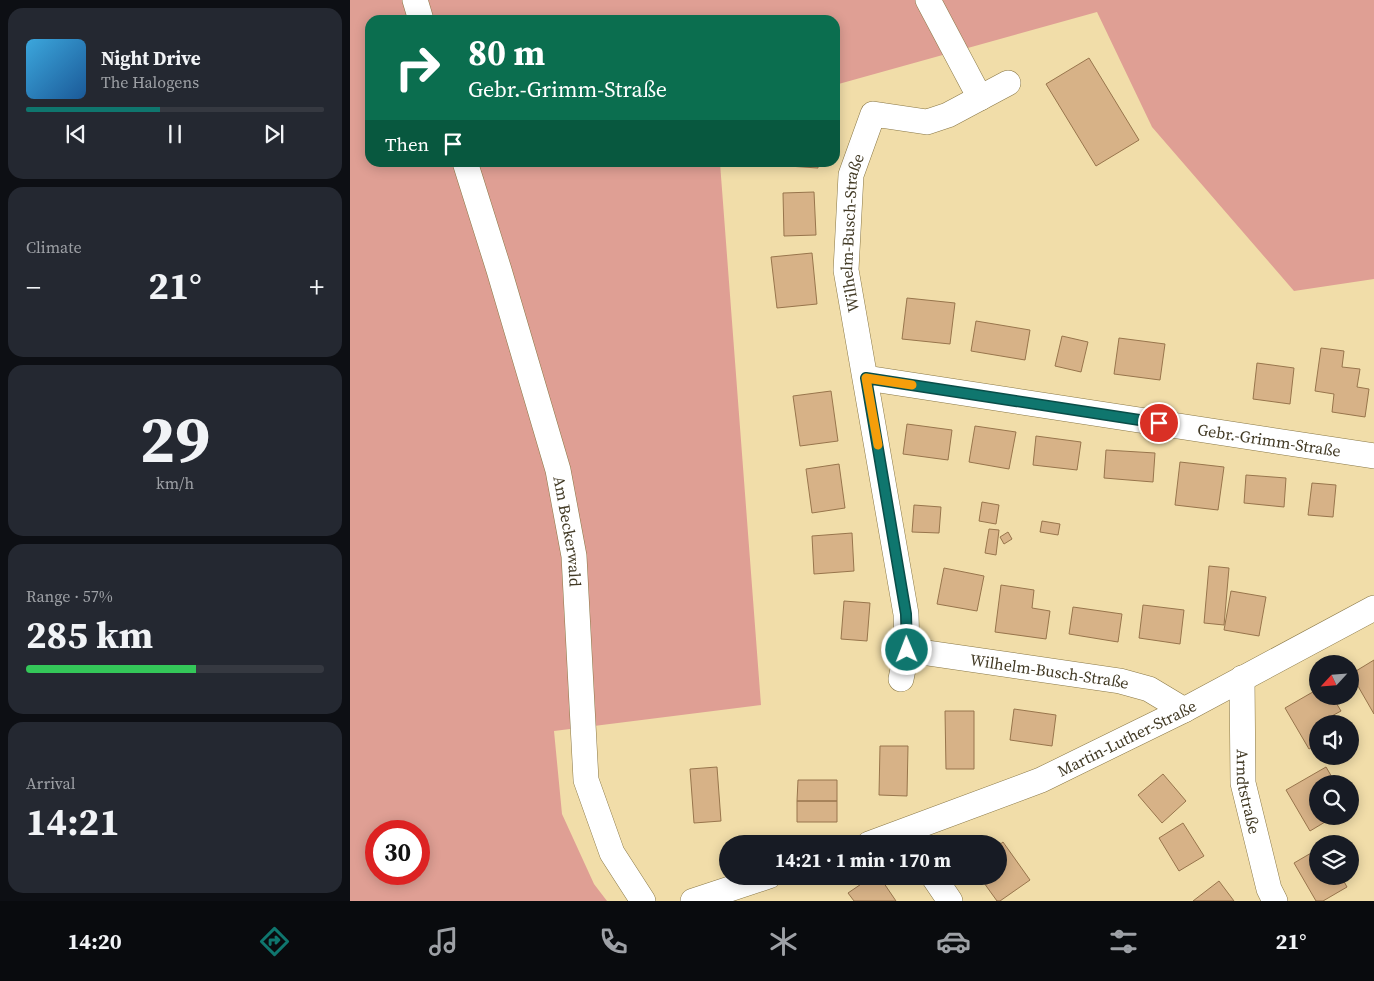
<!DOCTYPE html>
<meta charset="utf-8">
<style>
body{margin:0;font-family:"Source Serif 4",serif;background:#242831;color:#f1f3f6;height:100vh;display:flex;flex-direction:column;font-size:19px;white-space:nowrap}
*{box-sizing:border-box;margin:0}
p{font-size:16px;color:#9ea1a6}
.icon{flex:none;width:28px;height:28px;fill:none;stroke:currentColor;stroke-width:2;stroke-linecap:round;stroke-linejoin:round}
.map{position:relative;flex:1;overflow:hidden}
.details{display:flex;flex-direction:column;gap:8px;padding:8px;background:#0d0f14;width:350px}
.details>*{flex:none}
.top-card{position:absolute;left:15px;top:15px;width:475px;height:152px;border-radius:15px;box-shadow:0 2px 12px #0003;background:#0b6e4f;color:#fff;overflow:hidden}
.needle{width:32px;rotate:244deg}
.buttons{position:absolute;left:959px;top:655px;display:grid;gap:10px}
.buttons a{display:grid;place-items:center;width:50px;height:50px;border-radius:50%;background:#171b24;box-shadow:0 2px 12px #0003;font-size:25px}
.speed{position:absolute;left:15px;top:820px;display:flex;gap:10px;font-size:25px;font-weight:700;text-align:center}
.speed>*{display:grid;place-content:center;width:65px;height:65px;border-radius:50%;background:#171b24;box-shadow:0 2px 12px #0003;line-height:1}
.speed .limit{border:8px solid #d22;background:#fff;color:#111}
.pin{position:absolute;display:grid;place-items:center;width:42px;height:42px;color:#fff;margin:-21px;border:2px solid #fff;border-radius:50%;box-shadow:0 1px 5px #0007}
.me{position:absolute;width:55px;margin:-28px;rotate:359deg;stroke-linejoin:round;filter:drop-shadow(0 0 4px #0008)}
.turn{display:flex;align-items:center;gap:18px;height:105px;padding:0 20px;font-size:22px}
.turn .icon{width:65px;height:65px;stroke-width:2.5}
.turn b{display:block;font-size:35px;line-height:42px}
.then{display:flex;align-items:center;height:48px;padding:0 20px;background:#0003;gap:10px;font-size:19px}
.big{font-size:38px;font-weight:700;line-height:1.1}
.details .widget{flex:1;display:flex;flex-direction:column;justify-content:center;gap:8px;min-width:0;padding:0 18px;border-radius:15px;background:#242831}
.details .dial{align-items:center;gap:0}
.dial b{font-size:65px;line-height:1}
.song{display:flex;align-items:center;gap:15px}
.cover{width:60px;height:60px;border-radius:8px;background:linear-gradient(135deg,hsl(200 70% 55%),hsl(210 70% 35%))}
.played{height:5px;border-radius:2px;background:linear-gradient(90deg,#0f766e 45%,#363941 45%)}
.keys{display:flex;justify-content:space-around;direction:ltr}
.heat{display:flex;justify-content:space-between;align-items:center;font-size:28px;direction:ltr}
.charge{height:8px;border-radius:4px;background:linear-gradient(90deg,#34c759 57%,#363941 0)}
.trip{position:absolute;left:369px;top:835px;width:288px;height:50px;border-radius:25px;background:#171b24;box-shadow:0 2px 12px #0003;font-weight:700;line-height:50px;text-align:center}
.dock{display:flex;height:80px;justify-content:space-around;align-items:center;background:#090b0e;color:#9ea1a6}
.dock .icon{width:35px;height:35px}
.dock .active{color:#0f766e}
.dock b{font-size:22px;color:#f1f3f6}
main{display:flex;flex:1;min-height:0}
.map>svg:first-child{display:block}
.green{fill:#df9f94;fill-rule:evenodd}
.building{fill:#d7b287;stroke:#98754c}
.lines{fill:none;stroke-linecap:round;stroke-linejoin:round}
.minor-casing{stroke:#897745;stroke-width:26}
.minor{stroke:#fff;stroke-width:25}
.route-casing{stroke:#0a4d48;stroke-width:12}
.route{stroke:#0f766e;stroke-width:9}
.slow{stroke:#f59e0b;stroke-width:9}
.labels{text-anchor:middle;stroke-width:4.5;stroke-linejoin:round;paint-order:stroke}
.street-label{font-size:16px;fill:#423a25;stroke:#fff}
</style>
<main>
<section class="details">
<div class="widget">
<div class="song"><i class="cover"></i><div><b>Night Drive</b><p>The Halogens</p></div></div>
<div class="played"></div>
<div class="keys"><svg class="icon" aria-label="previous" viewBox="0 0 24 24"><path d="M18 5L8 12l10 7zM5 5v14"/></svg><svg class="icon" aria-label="pause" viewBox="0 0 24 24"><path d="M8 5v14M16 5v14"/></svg><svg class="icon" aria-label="next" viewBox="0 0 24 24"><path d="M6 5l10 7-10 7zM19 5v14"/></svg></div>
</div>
<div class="widget"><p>Climate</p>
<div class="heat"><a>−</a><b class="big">21°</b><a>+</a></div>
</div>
<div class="widget dial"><b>29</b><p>km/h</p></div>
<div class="widget"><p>Range · 57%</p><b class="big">285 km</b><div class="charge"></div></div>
<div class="widget"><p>Arrival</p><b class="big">14:21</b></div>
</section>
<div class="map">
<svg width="1024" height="901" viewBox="0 0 1024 901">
<rect width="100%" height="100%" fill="#f1dda9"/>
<path class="green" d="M 0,0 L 1024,0 L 1024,279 L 944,291 L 802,127 L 747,12 L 485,85 L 485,20 L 20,20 L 20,162 L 370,163 L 411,705 L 204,731 L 212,814 L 244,884 L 257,901 L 0,901 ZM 26,831 L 69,831 L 69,874 L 26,874 Z"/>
<path class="building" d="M 739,58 L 789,140 L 746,166 L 696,84 Z
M 438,162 L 468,162 L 468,168 L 438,166 Z
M 464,192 L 466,235 L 434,236 L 433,193 Z
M 462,253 L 467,304 L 427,308 L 421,257 Z
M 557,298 L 605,303 L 600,344 L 552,339 Z
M 626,321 L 680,330 L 675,360 L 621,351 Z
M 712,336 L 738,342 L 731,372 L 705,366 Z
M 769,338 L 815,344 L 810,380 L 764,374 Z
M 971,348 L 994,351 L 992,367 L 1010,369 L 1007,387 L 1019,389 L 1015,417 L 982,412 L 984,394 L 965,391 Z
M 907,363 L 944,368 L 940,404 L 903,399 Z
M 481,391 L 488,441 L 450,446 L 443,396 Z
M 557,424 L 602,430 L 598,460 L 553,454 Z
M 625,426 L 666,432 L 659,469 L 619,462 Z
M 686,436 L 731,442 L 727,470 L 683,465 Z
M 756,450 L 805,453 L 803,482 L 754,478 Z
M 830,462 L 874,467 L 868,510 L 825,505 Z
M 489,464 L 495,508 L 462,513 L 456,469 Z
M 896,475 L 936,478 L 934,507 L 894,503 Z
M 962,483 L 986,485 L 983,517 L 958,515 Z
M 632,502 L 649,505 L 646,524 L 629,521 Z
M 564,505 L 591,507 L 589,533 L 562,532 Z
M 692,521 L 710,524 L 708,535 L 690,532 Z
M 639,529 L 649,530 L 646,555 L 635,553 Z
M 658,532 L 662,539 L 654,544 L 650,537 Z
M 502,533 L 504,571 L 464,574 L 462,536 Z
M 859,566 L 879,568 L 874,625 L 854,623 Z
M 594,568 L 634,576 L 627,611 L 587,604 Z
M 651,585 L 684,590 L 682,608 L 700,611 L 696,639 L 645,632 Z
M 881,591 L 916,597 L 909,636 L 874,630 Z
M 494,601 L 520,603 L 517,641 L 491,639 Z
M 793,605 L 834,610 L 830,644 L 789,638 Z
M 723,607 L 772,614 L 768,642 L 719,634 Z
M 1024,660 L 1024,714 L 1001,674 Z
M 968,689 L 968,696 L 982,696 L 991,711 L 980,717 L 984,724 L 968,724 L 968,744 L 959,749 L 935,708 Z
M 664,709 L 706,715 L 702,746 L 660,740 Z
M 595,711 L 624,711 L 624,769 L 596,769 Z
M 530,746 L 558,746 L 557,796 L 529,795 Z
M 367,767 L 371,821 L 344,823 L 340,769 Z
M 976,767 L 986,784 L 968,784 L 968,816 L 985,816 L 960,831 L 936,790 Z
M 813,774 L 836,801 L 812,823 L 788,795 Z
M 448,780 L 487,780 L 487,801 L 447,801 Z
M 447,801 L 487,801 L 487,822 L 447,822 Z
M 833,823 L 854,856 L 829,871 L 809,838 Z
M 653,842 L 680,880 L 650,901 L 647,901 L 629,876 L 648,876 L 648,846 Z
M 968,849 L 968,876 L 991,876 L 997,887 L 973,901 L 966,901 L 944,863 Z
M 523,876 L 529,876 L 546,901 L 504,901 L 498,893 Z
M 869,881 L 884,901 L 843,901 Z"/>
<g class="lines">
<g class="minor-casing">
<g id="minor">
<path d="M 65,0 L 71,20"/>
<path d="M 578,0 L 630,98"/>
<path id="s1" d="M 115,162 L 149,270 L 208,470 L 224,556 L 236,780 L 262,853 L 293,901"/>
<path id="s2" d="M 516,378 L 1024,456"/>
<path id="s3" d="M 557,650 L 770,681 L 799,689 L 834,710"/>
<path id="s4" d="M 892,678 L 893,783 L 919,889 L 925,901"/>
<path id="s5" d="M 551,679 L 557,650 L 556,614 L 496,270 L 501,175 L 523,114 L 577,122 L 598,115 L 658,83"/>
<path id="s6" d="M 519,844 L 691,780 L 834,710 L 1024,608"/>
<path d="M 583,876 L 600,901"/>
<path d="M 343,901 L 419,876"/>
</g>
</g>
<use href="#minor" class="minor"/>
</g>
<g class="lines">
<g class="route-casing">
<path id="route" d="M 557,650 L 556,614 L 516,378 L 809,423"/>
</g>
<use href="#route" class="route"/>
<path class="slow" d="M 528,445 L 516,378 L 562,385"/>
</g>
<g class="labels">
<g class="street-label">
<text dy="6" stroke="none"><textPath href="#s5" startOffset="452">Wilhelm-Busch-Straße</textPath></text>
<text dy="6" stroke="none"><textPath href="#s2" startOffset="408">Gebr.-Grimm-Straße</textPath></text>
<text dy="6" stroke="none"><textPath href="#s1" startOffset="384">Am Beckerwald</textPath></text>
<text dy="6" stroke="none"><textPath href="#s3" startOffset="144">Wilhelm-Busch-Straße</textPath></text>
<text dy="6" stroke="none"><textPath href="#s6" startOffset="279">Martin-Luther-Straße</textPath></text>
<text dy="6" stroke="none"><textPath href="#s4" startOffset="114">Arndtstraße</textPath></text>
</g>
</g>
</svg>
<div class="buttons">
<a><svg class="needle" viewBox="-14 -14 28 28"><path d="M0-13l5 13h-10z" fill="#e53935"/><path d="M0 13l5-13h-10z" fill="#9ea1a6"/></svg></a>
<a><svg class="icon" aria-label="sound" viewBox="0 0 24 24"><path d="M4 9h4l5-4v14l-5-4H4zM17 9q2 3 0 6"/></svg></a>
<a><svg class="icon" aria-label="search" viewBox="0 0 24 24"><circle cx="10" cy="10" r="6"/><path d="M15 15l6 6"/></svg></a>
<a><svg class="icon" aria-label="layers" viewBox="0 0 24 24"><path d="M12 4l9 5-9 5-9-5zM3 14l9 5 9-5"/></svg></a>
</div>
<div class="speed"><div class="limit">30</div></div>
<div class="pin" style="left:809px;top:423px;background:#d93025"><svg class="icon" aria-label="arrive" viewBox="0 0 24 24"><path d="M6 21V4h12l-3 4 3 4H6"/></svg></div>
<svg class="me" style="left:557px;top:650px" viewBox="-20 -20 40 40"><circle r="17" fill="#0f766e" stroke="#fff" stroke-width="3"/><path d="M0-11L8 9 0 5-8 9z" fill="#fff"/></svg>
<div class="trip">14:21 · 1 min · 170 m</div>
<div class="top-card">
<div class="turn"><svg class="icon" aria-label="right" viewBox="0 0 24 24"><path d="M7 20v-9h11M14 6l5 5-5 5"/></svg><div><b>80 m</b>Gebr.-Grimm-Straße</div></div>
<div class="then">Then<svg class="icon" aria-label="arrive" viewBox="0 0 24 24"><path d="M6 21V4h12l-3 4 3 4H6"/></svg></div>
</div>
</div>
</main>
<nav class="dock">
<b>14:20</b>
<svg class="icon active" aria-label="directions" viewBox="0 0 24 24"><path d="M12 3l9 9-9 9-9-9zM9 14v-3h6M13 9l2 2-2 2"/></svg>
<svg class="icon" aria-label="music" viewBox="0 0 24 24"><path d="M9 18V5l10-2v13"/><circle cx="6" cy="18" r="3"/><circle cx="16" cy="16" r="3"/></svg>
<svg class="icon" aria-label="phone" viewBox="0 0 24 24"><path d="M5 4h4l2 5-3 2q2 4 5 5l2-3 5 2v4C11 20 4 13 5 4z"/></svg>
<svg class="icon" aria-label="climate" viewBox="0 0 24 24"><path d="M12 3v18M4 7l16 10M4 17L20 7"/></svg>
<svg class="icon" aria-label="car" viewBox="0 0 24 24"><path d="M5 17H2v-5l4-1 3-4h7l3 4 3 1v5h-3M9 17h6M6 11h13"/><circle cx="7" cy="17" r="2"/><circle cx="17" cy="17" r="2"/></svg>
<svg class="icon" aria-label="filters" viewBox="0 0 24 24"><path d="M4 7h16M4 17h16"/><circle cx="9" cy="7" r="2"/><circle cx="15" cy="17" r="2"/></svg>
<b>21°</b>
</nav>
